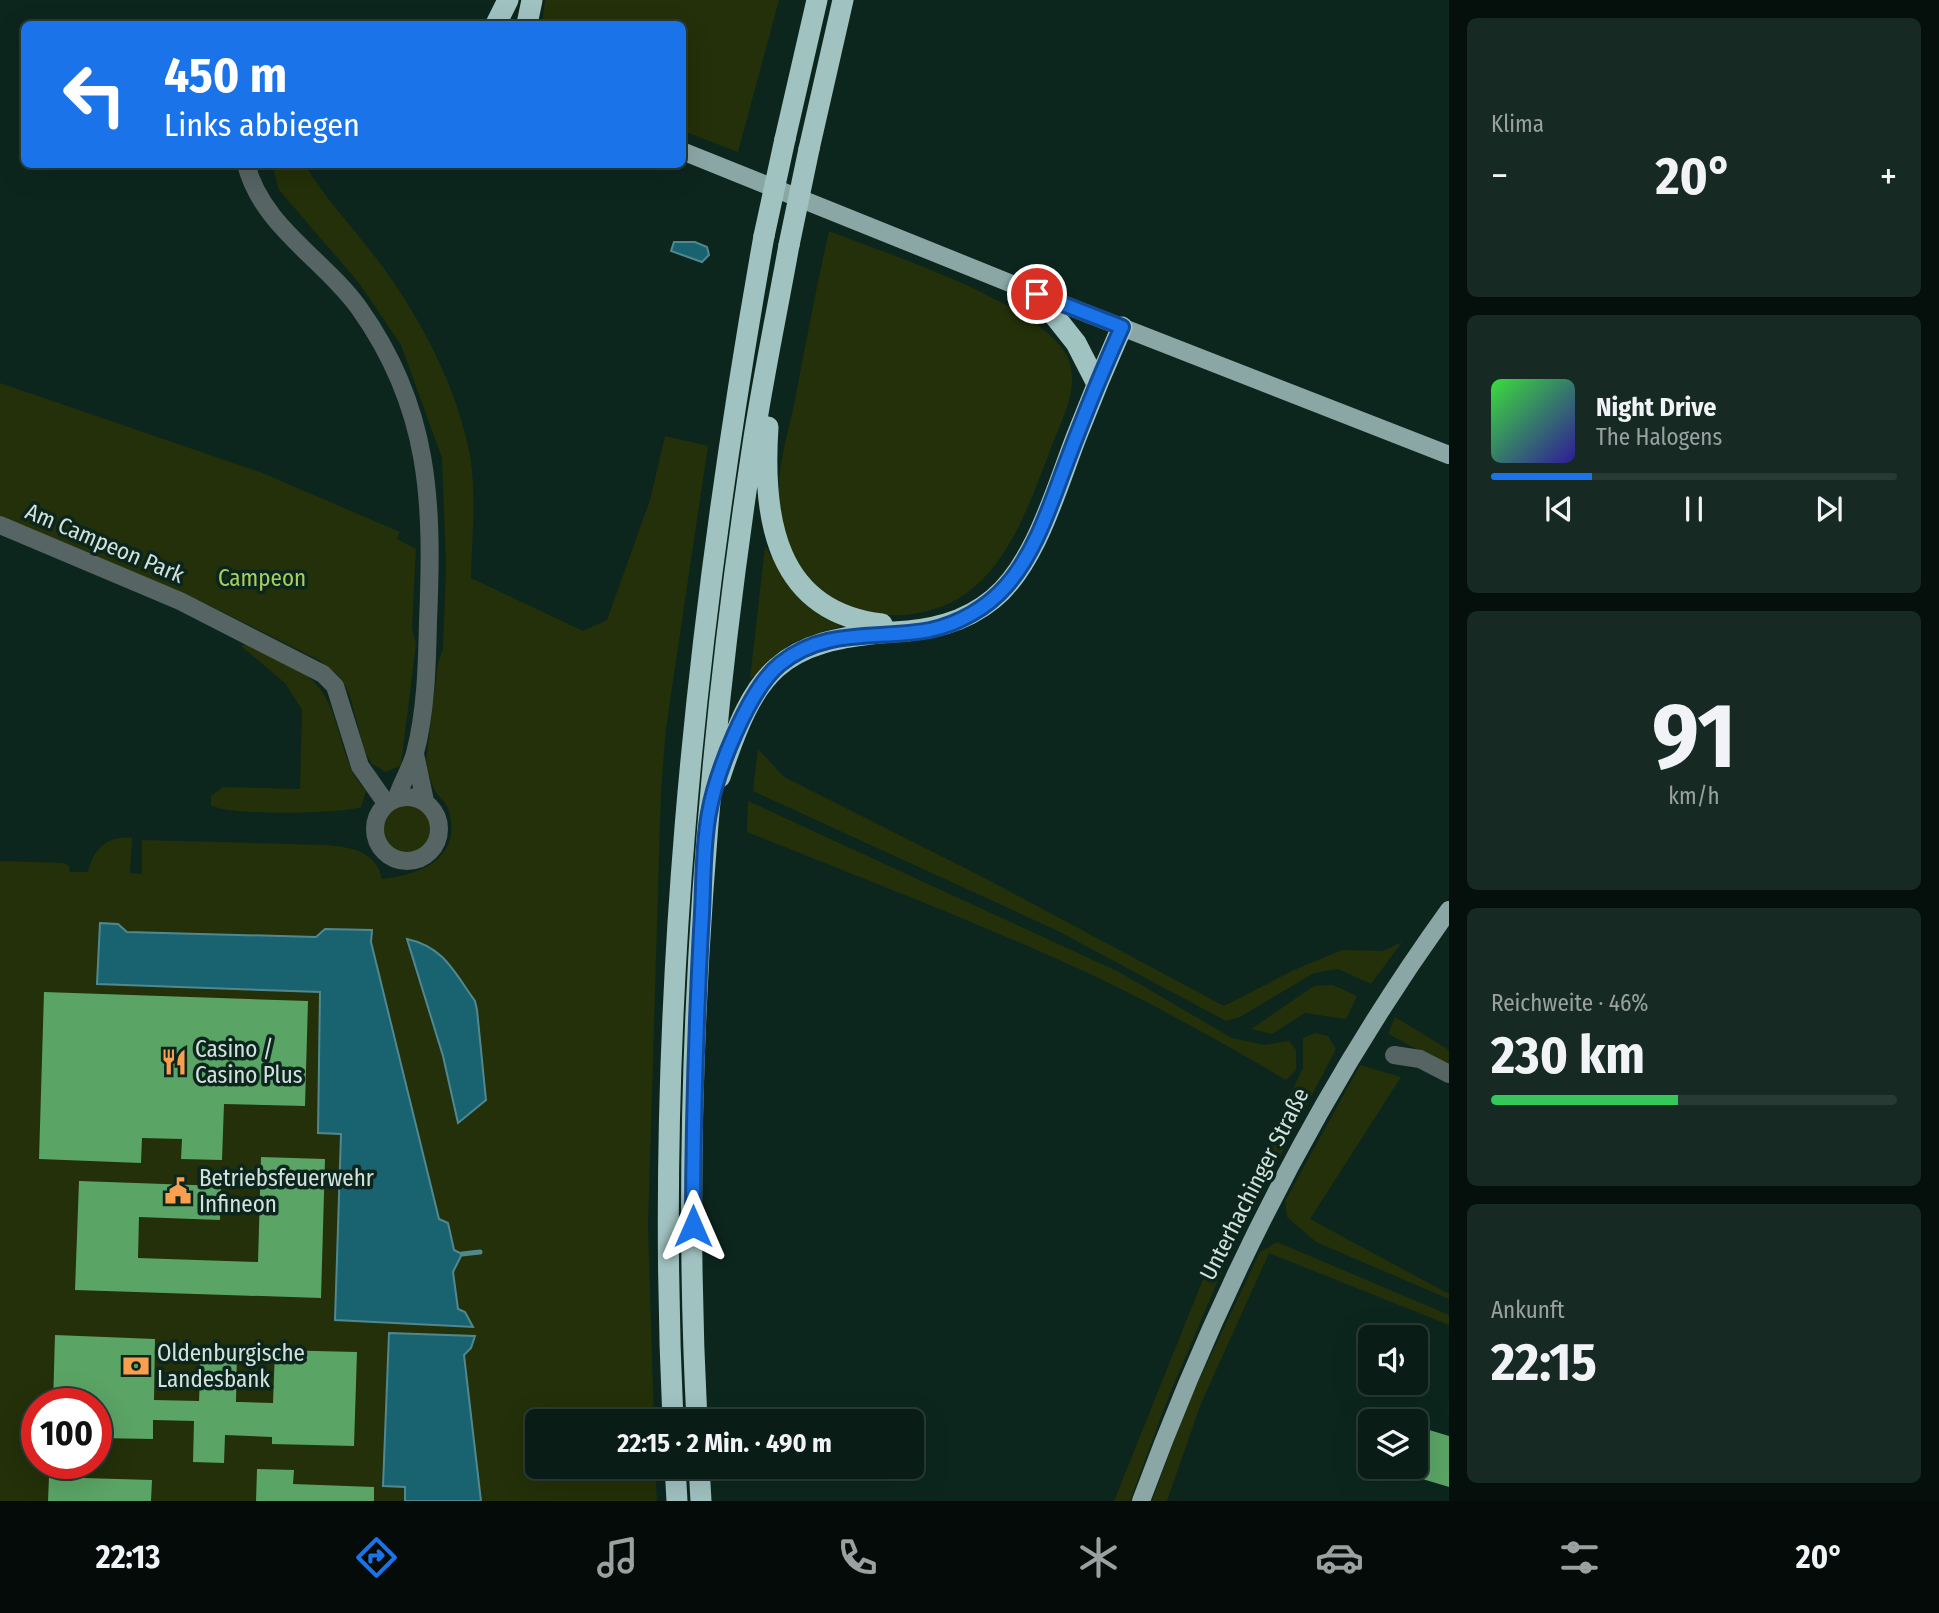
<!DOCTYPE html>
<html lang="de">
<meta charset="utf-8">
<style>
body{margin:0;font-family:"Fira Sans Condensed",sans-serif;background:#172923;color:#f1f3f6;height:100vh;display:flex;flex-direction:column;font-size:26px;white-space:nowrap}
*{box-sizing:border-box;margin:0}
p{font-size:23px;color:#99a1a1}
.icon{flex:none;width:38px;height:38px;fill:none;stroke:currentColor;stroke-width:2;stroke-linecap:round;stroke-linejoin:round}
.map{position:relative;flex:1;overflow:hidden}
.details{display:flex;flex-direction:column;gap:18px;padding:18px;background:#050f0c;width:490px}
.details>*{flex:none}
.hud{position:absolute;left:21px;top:21px;width:665px;height:147px;border-radius:10px;box-shadow:0 7px 28px #0002,0 0 0 2px #293a35;background:#1a73e8;color:#fff;overflow:hidden}
.buttons{position:absolute;left:1358px;top:1325px;display:grid;gap:14px}
.buttons a{display:grid;place-items:center;width:70px;height:70px;border-radius:10px;background:#091c16;box-shadow:0 7px 28px #0002,0 0 0 2px #293a35;font-size:35px}
.speed{position:absolute;left:21px;top:1388px;display:flex;gap:14px;font-size:35px;font-weight:700;text-align:center}
.speed>*{display:grid;place-content:center;width:91px;height:91px;border-radius:50%;background:#091c16;box-shadow:0 7px 28px #0002,0 0 0 2px #293a35;line-height:1}
.speed .limit{border:10px solid #d22;background:#fff;color:#111}
.pin{position:absolute;display:grid;place-items:center;width:60px;height:60px;color:#fff;margin:-30px;border:4px solid #fff;border-radius:50%;box-shadow:0 2px 7px #0007}
.me{position:absolute;width:77px;margin:-38px;rotate:0deg;stroke-linejoin:round;filter:drop-shadow(0 0 5px #0008)}
.turn{display:flex;align-items:center;gap:24px;height:147px;padding:0 28px;font-size:32px}
.turn .icon{width:91px;height:91px;stroke-width:2.5}
.turn b{display:block;font-size:49px;line-height:60px}
.big{font-size:52px;font-weight:700;line-height:1.1}
.details .widget{flex:1;display:flex;flex-direction:column;justify-content:center;gap:10px;min-width:0;padding:0 24px;border-radius:10px;background:#172923}
.details .dial{align-items:center;gap:0}
.dial b{font-size:91px;line-height:1}
.song{display:flex;align-items:center;gap:21px}
.cover{width:84px;height:84px;border-radius:10px;background:linear-gradient(135deg,hsl(120 70% 55%),hsl(250 70% 35%))}
.played{height:7px;border-radius:4px;background:linear-gradient(90deg,#1a73e8 25%,#293a35 25%)}
.keys{display:flex;justify-content:space-around;direction:ltr}
.heat{display:flex;justify-content:space-between;align-items:center;font-size:38px;direction:ltr}
.charge{height:10px;border-radius:5px;background:linear-gradient(90deg,#34c759 46%,#293a35 0)}
.trip{position:absolute;left:525px;top:1409px;width:399px;height:70px;border-radius:10px;background:#091c16;box-shadow:0 7px 28px #0002,0 0 0 2px #293a35;font-weight:700;line-height:70px;text-align:center}
.tab-bar{display:flex;height:112px;justify-content:space-around;align-items:center;background:#040b09;color:#99a1a1}
.tab-bar .icon{width:49px;height:49px}
.tab-bar .active{color:#1a73e8}
.tab-bar b{font-size:32px;color:#f1f3f6}
main{display:flex;flex:1;min-height:0}
.map>svg:first-child{display:block}
.green{fill:#233009;fill-rule:evenodd}
.water{fill:#196270;stroke:#518890;stroke-width:2}
.lines{fill:none;stroke-linecap:round;stroke-linejoin:round}
.stream{stroke:#518890;stroke-width:5}
.building{fill:#5aa465}
.minor{stroke:#566463;stroke-width:18}
.major{stroke:#8ba7a5;stroke-width:18}
.highway{stroke:#a0c2c0;stroke-width:21}
.highway-bridge{stroke:#a0c2c0;stroke-width:21}
.route-casing{stroke:#114b97;stroke-width:18}
.route{stroke:#1a73e8;stroke-width:12}
.labels{text-anchor:middle;stroke-width:7;stroke-linejoin:round;paint-order:stroke}
.street-label{font-size:23px;fill:#d3e2dc;stroke:#0c261e}
.park-label{font-size:23px;fill:#a8cf5d;stroke:#0c261e}
.poi-label{font-size:23px;fill:#d3e2dc;stroke:#0c261e;text-anchor:start}
</style>
<main>
<div class="map">
<svg width="1449" height="1501" viewBox="0 0 1449 1501">
<rect width="100%" height="100%" fill="#0c261e"/>
<path class="green" d="M 545,0 L 779,0 L 738,152 L 683,131 L 682,24 L 542,24 Z
M 272,165 L 305,165 C 330,206 365,240 392,280 C 427,331 456,389 469,450 C 477,490 472,537 471,578 L 583,631 L 607,620 L 650,500 L 665,436 L 708,446 L 666,728 L 661,791 L 648,1227 L 654,1421 L 537,1421 L 537,1466 L 655,1467 L 657,1501 L 0,1501 L 0,861 L 63,863 L 69,866 L 70,872 L 88,872 C 93,849 108,835 132,838 L 130,873 L 142,874 L 142,840 L 326,845 C 351,847 376,851 382,879 C 420,875 464,858 448,809 C 446,802 440,798 436,792 C 430,782 428,772 426,761 L 438,663 L 443,649 L 446,566 L 442,458 L 401,345 L 359,283 L 279,190 ZM 37,1404 L 96,1404 L 96,1463 L 37,1463 Z
M 829,231 C 885,253 1044,304 1068,358 C 1081,388 1060,423 1050,451 C 1030,501 1012,559 967,593 C 930,620 869,624 830,597 C 801,577 780,535 779,500 C 777,469 787,436 794,405 C 805,347 816,289 829,231 Z
M 0,383 L 260,472 L 400,532 L 397,539 L 416,549 L 412,628 L 416,644 L 401,765 L 386,772 L 372,764 L 364,750 L 350,696 L 341,678 L 319,660 L 208,605 L 0,516 Z
M 765,546 C 787,584 805,603 842,626 L 791,643 L 750,679 Z
M 247,644 C 271,656 303,666 320,689 C 343,720 339,762 366,791 L 361,807 C 342,814 226,816 211,805 L 211,796 L 223,787 L 300,789 L 302,710 L 285,683 L 241,646 Z
M 758,749 L 784,777 L 977,874 L 1224,1006 L 1294,970 L 1342,950 L 1383,951 L 1402,942 L 1371,984 L 1338,969 L 1314,973 L 1240,1017 L 1226,1021 L 1056,930 L 753,791 Z
M 748,801 L 1119,972 L 1232,1038 L 1264,1045 L 1289,1041 L 1296,1050 L 1296,1070 L 1286,1080 C 1228,1046 1170,1013 1109,983 C 991,927 868,881 747,832 Z
M380 828a26 26 0 1 1 52 0a26 26 0 1 1-52 0Z
M 1333,985 L 1357,996 L 1346,1019 L 1305,1013 L 1272,1034 L 1251,1029 L 1314,986 Z
M 1395,1017 L 1449,1050 L 1449,1066 L 1388,1034 Z
M 1315,1033 L 1328,1036 L 1336,1049 L 1230,1252 L 1168,1398 L 1130,1501 L 1114,1501 L 1212,1257 L 1303,1068 L 1303,1038 Z
M 1360,1065 L 1401,1077 L 1310,1219 L 1449,1294 L 1449,1299 L 1316,1242 L 1287,1217 L 1285,1201 Z
M 1277,1242 L 1449,1315 L 1449,1325 L 1269,1253 L 1200,1406 L 1167,1501 L 1152,1501 L 1187,1405 L 1260,1252 Z"/>
<path class="water" d="M 674,242 L 695,242 L 707,247 L 709,255 L 702,262 L 671,251 Z
M 100,923 L 118,924 L 127,932 L 316,937 L 325,929 L 372,930 L 371,942 L 439,1219 L 448,1223 L 454,1250 L 462,1254 L 453,1272 L 458,1309 L 465,1312 L 473,1327 L 335,1320 L 341,1134 L 318,1133 L 320,992 L 97,984 Z
M 407,939 C 444,947 454,972 475,1001 L 477,1010 L 486,1100 L 458,1123 L 443,1056 Z
M 389,1333 L 475,1336 L 471,1348 L 464,1355 L 481,1501 L 405,1501 L 405,1487 L 383,1486 Z"/>
<g class="lines">
<path class="stream" d="M 462,1254 L 480,1252"/>
</g>
<path class="building" d="M 44,992 L 308,1001 L 305,1106 L 224,1104 L 222,1160 L 181,1159 L 182,1139 L 142,1138 L 141,1163 L 39,1159 Z
M 261,1157 L 325,1159 L 321,1298 L 75,1290 L 79,1181 L 221,1186 L 220,1220 L 139,1217 L 138,1258 L 258,1262 Z
M 55,1335 L 155,1339 L 154,1400 L 199,1401 L 201,1347 L 237,1348 L 236,1402 L 241,1402 L 273,1403 L 275,1350 L 357,1352 L 354,1446 L 272,1444 L 272,1437 L 225,1435 L 224,1463 L 193,1462 L 194,1421 L 153,1420 L 153,1439 L 96,1438 L 96,1404 L 53,1404 Z
M 1416,1426 L 1449,1436 L 1449,1487 L 1396,1471 L 1398,1466 L 1416,1466 Z
M 257,1469 L 294,1470 L 293,1484 L 374,1487 L 374,1501 L 256,1501 Z
M 49,1477 L 152,1480 L 151,1501 L 48,1501 Z"/>
<g class="lines">
<path class="minor" d="M 246,164 C 262,227 323,258 359,308 C 431,409 433,503 428,622 C 427,664 426,712 415,753 C 411,768 402,782 397,797
M 0,525 L 180,601 L 323,674 L 335,686 L 360,766 L 386,803
M 415,754 L 425,801
M375 829a32 32 0 1 1 64 0a32 32 0 1 1-64 0Z
M 1394,1055 L 1420,1059 L 1449,1074"/>
<path class="major" d="M 682,151 L 1037,294 L 1449,455
M 1141,1501 C 1219,1290 1317,1093 1449,910"/>
<path class="highway" d="M 496,24 L 508,0
M 527,24 L 532,0
M 785,139 L 817,0
M 809,149 L 843,0
M 1037,294 L 1076,343 L 1097,384
M 768,427 C 762,517 775,612 882,624
M 720,777 C 755,671 778,640 894,632 C 930,630 964,623 993,599 C 1036,564 1057,486 1077,435 C 1091,399 1106,363 1122,327
M 673,1421 C 654,1022 694,628 764,236
M 697,1421 C 680,1095 704,766 753,444 C 763,378 777,312 789,245
M 675,1466 L 677,1501
M 699,1466 L 701,1501"/>
<path class="highway-bridge" d="M 764,236 L 785,139
M 789,245 L 809,149"/>
</g>
<g class="lines">
<g class="route-casing">
<path id="route" d="M 693,1226 C 693,1127 696,1029 701,930 C 704,892 702,850 709,813 C 716,773 748,690 780,664 C 825,627 877,640 930,630 C 958,624 987,608 1006,586 C 1036,552 1051,503 1067,461 C 1084,416 1102,371 1122,327 L 1037,294"/>
</g>
<use href="#route" class="route"/>
</g>
<defs>
<g id="restaurant-bare" transform="scale(2.1)"><path d="M-5-6h1v4h1v-4h1v4h1v-4h1v5L-1.5 .5V6h-2V.5L-5-1ZM5-6V6H3V1.5H1.5Q1.5-4 5-6Z" fill="#f99f4d" stroke="#0c261e" stroke-width="2.5" paint-order="stroke"/></g>
<g id="civic-bare" transform="scale(2.1)"><path d="M-.6-6.5H3V-4.5H.6V-3L4-1V1h2V6H-6V1h2V-1L-.6-3ZM-1.2 2.5V6h2.4V2.5Z" fill="#f99f4d" stroke="#0c261e" stroke-width="2.5" paint-order="stroke"/></g>
<g id="bank-bare" transform="scale(2.1)"><path d="M-6-4H6V4H-6ZM0-2.3a2.3 2.3 0 1 0 0 4.6a2.3 2.3 0 1 0 0-4.6Z" fill="#f99f4d" stroke="#0c261e" stroke-width="2.5" paint-order="stroke"/></g>
</defs>
<g fill-rule="evenodd">
<use href="#restaurant-bare" x="174" y="1062"/>
<use href="#civic-bare" x="178" y="1191"/>
<use href="#bank-bare" x="136" y="1366"/>
</g>
<g class="labels">
<g class="street-label">
<text transform="translate(105 543) rotate(23)" y="8">Am Campeon Park</text>
<text transform="translate(1254 1184) rotate(-63)" y="8">Unterhachinger Straße</text>
</g>
<g class="park-label">
<text x="262" y="586">Campeon</text>
</g>
<g class="poi-label">
<text x="195" y="1057">Casino /<tspan x="195" dy="26">Casino Plus</tspan></text>
<text x="199" y="1186">Betriebsfeuerwehr<tspan x="199" dy="26">Infineon</tspan></text>
<text x="157" y="1361">Oldenburgische<tspan x="157" dy="26">Landesbank</tspan></text>
</g>
</g>
</svg>
<div class="buttons">
<a><svg class="icon" aria-label="sound" viewBox="0 0 24 24"><path d="M4 9h4l5-4v14l-5-4H4zM17 9q2 3 0 6"/></svg></a>
<a><svg class="icon" aria-label="layers" viewBox="0 0 24 24"><path d="M12 4l9 5-9 5-9-5zM3 14l9 5 9-5"/></svg></a>
</div>
<div class="speed"><div class="limit">100</div></div>
<div class="pin" style="left:1037px;top:294px;background:#d93025"><svg class="icon" aria-label="arrive" viewBox="0 0 24 24"><path d="M6 21V4h12l-3 4 3 4H6"/></svg></div>
<svg class="me" style="left:693px;top:1226px" viewBox="-20 -20 40 40"><path d="M0-17L14 15 0 8-14 15z" fill="#1a73e8" stroke="#fff" stroke-width="4"/></svg>
<div class="trip">22:15 · 2 Min. · 490 m</div>
<div class="hud">
<div class="turn"><svg class="icon" aria-label="left" viewBox="0 0 24 24"><path d="M17 20v-9H6M10 6l-5 5 5 5"/></svg><div><b>450 m</b>Links abbiegen</div></div>
</div>
</div>
<section class="details">
<div class="widget"><p>Klima</p>
<div class="heat"><a>−</a><b class="big">20°</b><a>+</a></div>
</div>
<div class="widget">
<div class="song"><i class="cover"></i><div><b>Night Drive</b><p>The Halogens</p></div></div>
<div class="played"></div>
<div class="keys"><svg class="icon" aria-label="previous" viewBox="0 0 24 24"><path d="M18 5L8 12l10 7zM5 5v14"/></svg><svg class="icon" aria-label="pause" viewBox="0 0 24 24"><path d="M8 5v14M16 5v14"/></svg><svg class="icon" aria-label="next" viewBox="0 0 24 24"><path d="M6 5l10 7-10 7zM19 5v14"/></svg></div>
</div>
<div class="widget dial"><b>91</b><p>km/h</p></div>
<div class="widget"><p>Reichweite · 46%</p><b class="big">230 km</b><div class="charge"></div></div>
<div class="widget"><p>Ankunft</p><b class="big">22:15</b></div>
</section>
</main>
<nav class="tab-bar">
<b>22:13</b>
<svg class="icon active" aria-label="directions" viewBox="0 0 24 24"><path d="M12 3l9 9-9 9-9-9zM9 14v-3h6M13 9l2 2-2 2"/></svg>
<svg class="icon" aria-label="music" viewBox="0 0 24 24"><path d="M9 18V5l10-2v13"/><circle cx="6" cy="18" r="3"/><circle cx="16" cy="16" r="3"/></svg>
<svg class="icon" aria-label="phone" viewBox="0 0 24 24"><path d="M5 4h4l2 5-3 2q2 4 5 5l2-3 5 2v4C11 20 4 13 5 4z"/></svg>
<svg class="icon" aria-label="climate" viewBox="0 0 24 24"><path d="M12 3v18M4 7l16 10M4 17L20 7"/></svg>
<svg class="icon" aria-label="car" viewBox="0 0 24 24"><path d="M5 17H2v-5l4-1 3-4h7l3 4 3 1v5h-3M9 17h6M6 11h13"/><circle cx="7" cy="17" r="2"/><circle cx="17" cy="17" r="2"/></svg>
<svg class="icon" aria-label="filters" viewBox="0 0 24 24"><path d="M4 7h16M4 17h16"/><circle cx="9" cy="7" r="2"/><circle cx="15" cy="17" r="2"/></svg>
<b>20°</b>
</nav>
